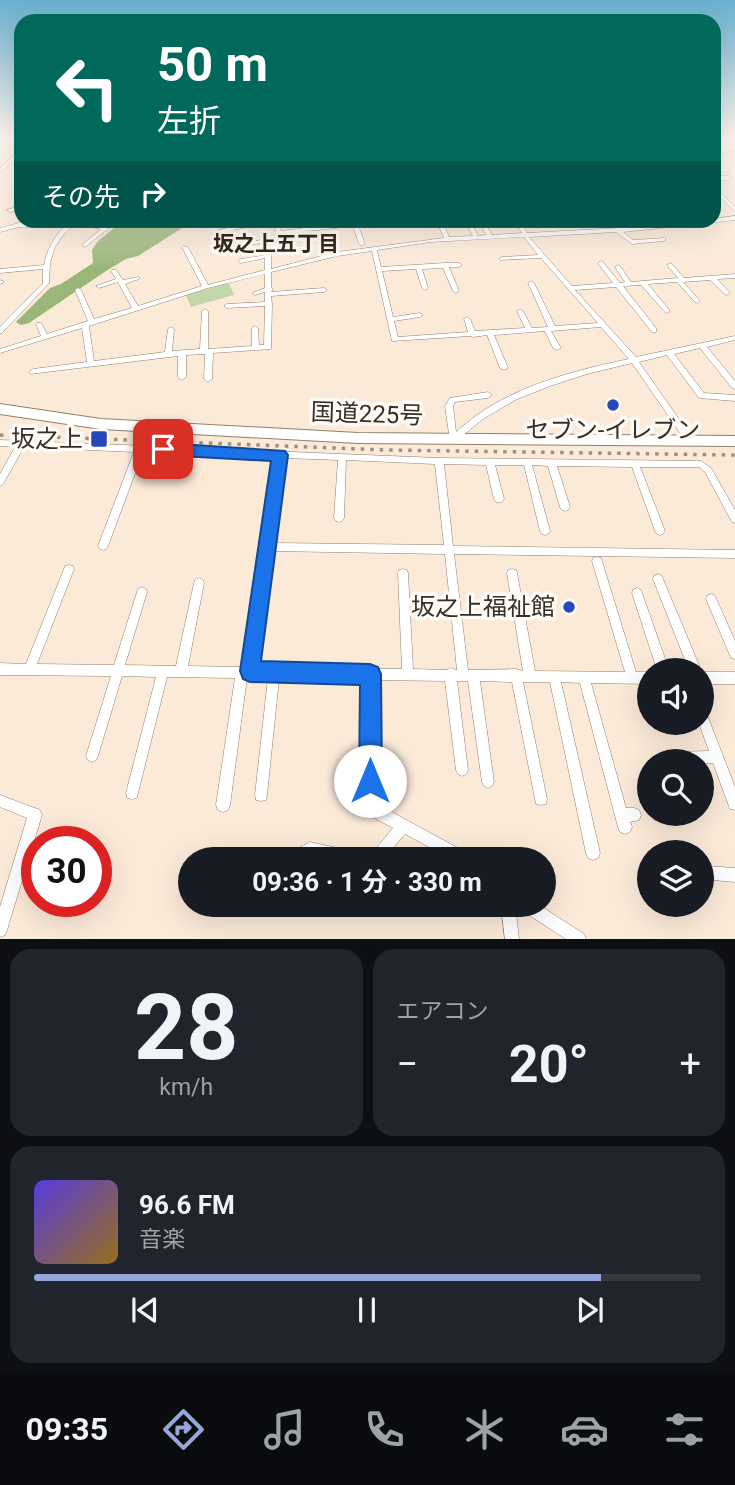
<!DOCTYPE html>
<html lang="ja">
<meta charset="utf-8">
<style>
body{margin:0;font-family:Roboto,"Noto Sans JP",sans-serif;background:#20242c;color:#f1f3f6;height:100vh;display:flex;flex-direction:column;font-size:26px;white-space:nowrap}
*{box-sizing:border-box;margin:0}
p{font-size:23px;color:#9ea1a6}
.icon{flex:none;width:38px;height:38px;fill:none;stroke:currentColor;stroke-width:2;stroke-linecap:round;stroke-linejoin:round}
.map{position:relative;height:939px;overflow:hidden}
.panel{display:flex;flex-direction:column;gap:10px;padding:10px;background:#0d0f14;flex:1}
.panel>*{flex:none}
.banner{position:absolute;left:14px;top:14px;width:707px;height:214px;border-radius:21px;box-shadow:0 7px 28px #0002;background:#00695c;color:#fff;overflow:hidden}
.buttons{position:absolute;left:637px;top:658px;display:grid;gap:14px}
.buttons a{display:grid;place-items:center;width:77px;height:77px;border-radius:50%;background:#171b24;box-shadow:0 7px 28px #0002;font-size:35px}
.speed{position:absolute;left:21px;top:826px;display:flex;gap:14px;font-size:35px;font-weight:700;text-align:center}
.speed>*{display:grid;place-content:center;width:91px;height:91px;border-radius:50%;background:#171b24;box-shadow:0 7px 28px #0002;line-height:1}
.speed .limit{border:10px solid #d22;background:#fff;color:#111}
.pin{position:absolute;display:grid;place-items:center;width:60px;height:60px;color:#fff;margin:-30px;border-radius:14px;box-shadow:0 4px 10px #0006}
.me{position:absolute;width:77px;margin:-38px;rotate:0deg;stroke-linejoin:round;filter:drop-shadow(0 0 5px #0008)}
.turn{display:flex;align-items:center;gap:24px;height:147px;padding:0 28px;font-size:32px}
.turn .icon{width:91px;height:91px;stroke-width:2.5}
.turn b{display:block;font-size:49px;line-height:60px}
.then{display:flex;align-items:center;height:66px;padding:0 28px;background:#0003;gap:14px;font-size:26px}
.big{font-size:52px;font-weight:700;line-height:1.1}
.panel .card{flex:1;display:flex;flex-direction:column;justify-content:center;gap:10px;min-width:0;padding:0 24px;border-radius:21px;background:#20242c}
.panel .dial{align-items:center;gap:0}
.dial b{font-size:91px;line-height:1}
.song{display:flex;align-items:center;gap:21px}
.cover{width:84px;height:84px;border-radius:10px;background:linear-gradient(135deg,hsl(250 70% 55%),hsl(40 70% 35%))}
.played{height:7px;border-radius:4px;background:linear-gradient(90deg,#95a6da 85%,#363941 85%)}
.keys{display:flex;justify-content:space-around;direction:ltr}
.heat{display:flex;justify-content:space-between;align-items:center;font-size:38px;direction:ltr}
.panel .tiles{flex:1;display:grid;gap:10px;grid-template-columns:1fr 1fr}
.card:last-child{grid-column:span 2}
.trip{position:absolute;left:178px;top:847px;width:378px;height:70px;border-radius:35px;background:#171b24;box-shadow:0 7px 28px #0002;font-weight:700;line-height:70px;text-align:center}
.tab-bar{display:flex;height:112px;justify-content:space-around;align-items:center;background:#090b0e;color:#9ea1a6}
.tab-bar .icon{width:49px;height:49px}
.tab-bar .selected{color:#95a6da}
.tab-bar b{font-size:32px;color:#f1f3f6}
.map>svg:first-child{display:block}
.green{fill:#c2d7aa}
.forest{fill:#9ab779}
.lines{fill:none;stroke-linecap:round;stroke-linejoin:round}
.minor-casing{stroke:#937f6c;stroke-width:1}
.trunk-casing{stroke:#937f6c;stroke-width:2}
.minor{fill:#fff;fill-rule:evenodd}
.trunk{fill:#fff;fill-rule:evenodd}
.rail{stroke:#9d9083;stroke-width:3.5;stroke-dasharray:3.5 6;stroke-linecap:butt}
.route{fill:#1a73e8;stroke:#114b97;stroke-width:2}
.poi-dot{fill:#2549b8;stroke:#fefaf6;stroke-width:2.5}
.labels{text-anchor:middle;stroke-width:7;stroke-linejoin:round;paint-order:stroke}
.far-neighbourhood-label{font-size:21px;font-weight:bold;fill:#382717;stroke:#fefaf6}
.street-label{font-size:24px;fill:#372f26;stroke:#fefaf6}
.poi-label{font-size:24px;fill:#372f26;stroke:#fefaf6;text-anchor:end}
</style>
<div class="map">
<svg width="735" height="939" viewBox="0 0 735 939">
<rect width="100%" height="100%" fill="#fcead9"/>
<path class="green" d="M 229,283 L 234,295 L 191,307 L 186,295 Z"/>
<path class="forest" d="M 123,221 L 197,221 L 196,225 L 182,228 L 138,256 L 126,259 L 106,271 L 29,323 L 21,325 L 16,322 L 50,288 L 61,284 L 93,263 L 92,250 L 98,241 Z"/>
<g class="lines">
<g class="minor-casing">
<path id="minor" d="M 7,139 L 21,139 L 21,141 Z
M 19,150 L 21,150 L 21,154 L 0,172 L 0,168 Z
M 735,151 L 735,153 L 714,158 L 714,156 Z
M 714,176 L 729,176 L 732,178 L 729,180 L 714,180 Z
M 714,186 L 735,207 L 735,212 L 714,191 Z
M 21,206 L 21,210 L 10,212 L 7,210 Z
M 735,216 L 735,220 L 623,232 L 633,240 L 665,238 L 665,240 L 663,241 L 632,244 L 616,232 L 529,237 L 572,286 L 613,283 L 598,263 L 601,261 L 603,262 L 620,283 L 625,282 L 615,267 L 618,265 L 620,266 L 631,282 L 678,278 L 667,265 L 670,263 L 672,264 L 684,278 L 735,274 L 735,278 L 717,279 L 730,293 L 727,295 L 725,294 L 710,280 L 683,282 L 700,301 L 697,303 L 695,302 L 677,282 L 648,284 L 670,311 L 667,313 L 665,312 L 641,285 L 623,286 L 656,328 L 656,332 L 652,332 L 616,287 L 575,290 L 636,357 L 735,336 L 735,340 L 707,347 L 735,381 L 735,389 L 732,388 L 700,348 L 674,354 L 704,393 L 735,395 L 735,401 L 699,398 L 667,355 L 639,362 L 693,439 L 694,441 L 690,444 L 687,443 L 632,363 L 587,374 L 550,386 L 515,400 L 483,419 L 456,441 L 450,441 L 445,406 L 450,398 L 488,392 L 492,395 L 488,398 L 455,402 L 453,406 L 456,432 C 463,426 470,420 477,415 C 521,384 577,370 629,359 L 601,327 L 551,331 L 561,348 L 557,350 L 553,348 L 545,331 L 494,335 L 508,368 L 504,370 L 500,368 L 487,335 L 473,337 L 470,336 L 392,341 L 372,251 L 337,256 L 271,272 L 271,287 L 273,289 L 271,292 L 324,288 L 327,290 L 324,292 L 271,296 L 272,304 L 271,349 L 213,353 L 212,379 L 208,382 L 204,379 L 205,354 L 186,355 L 186,377 L 182,380 L 178,377 L 178,356 L 30,374 L 29,372 L 33,369 L 87,362 L 82,328 L 0,353 L 0,349 L 41,336 L 36,324 L 37,323 L 41,323 L 47,334 L 88,321 L 75,290 L 76,289 L 78,288 L 81,290 L 94,319 L 132,308 L 118,282 L 99,288 L 96,286 L 116,279 L 111,271 L 112,270 L 116,270 L 123,280 L 139,277 L 139,279 L 125,284 L 138,306 L 202,286 L 182,247 L 183,246 L 188,247 L 208,285 L 265,270 L 265,258 L 241,263 L 238,261 L 241,259 L 266,255 L 273,240 L 223,251 L 220,249 L 274,237 L 276,233 L 272,220 L 278,220 L 281,231 L 368,220 L 388,220 L 358,225 L 365,244 L 362,246 L 359,244 L 353,226 L 281,234 L 271,256 L 271,269 L 337,252 L 444,238 L 436,220 L 442,220 L 449,237 L 473,236 L 464,220 L 470,220 L 478,236 L 486,235 L 479,220 L 483,220 L 492,235 L 522,233 L 514,220 L 520,220 L 527,233 L 639,227 L 698,220 L 714,220 L 714,219 ZM 524,237 L 538,255 L 502,257 L 499,259 L 500,260 L 541,258 L 598,323 L 555,326 L 534,283 L 531,281 L 528,283 L 548,327 L 532,328 L 523,311 L 520,309 L 517,311 L 525,328 L 475,331 L 470,319 L 467,317 L 464,319 L 468,332 L 398,337 L 394,321 L 420,317 L 423,315 L 420,313 L 393,317 L 382,271 L 416,269 L 422,288 L 425,290 L 428,288 L 422,269 L 443,268 L 453,291 L 456,293 L 459,291 L 449,267 L 459,267 L 462,265 L 459,263 L 445,263 L 381,267 L 377,250 L 431,242 ZM 265,274 L 265,288 L 252,293 L 255,295 L 265,292 L 265,302 L 227,304 L 224,306 L 227,308 L 265,306 L 264,345 L 259,345 L 258,328 L 255,326 L 252,328 L 252,346 L 208,349 L 208,311 L 205,309 L 202,311 L 200,349 L 172,351 L 174,329 L 171,327 L 168,329 L 165,352 L 94,361 L 89,326 L 208,288 Z
M 72,220 L 78,220 L 109,228 L 85,247 L 82,245 L 83,244 L 101,229 L 75,224 L 64,234 L 55,247 L 50,263 L 49,283 L 2,333 L 0,333 L 0,327 L 43,283 L 43,269 L 0,273 L 0,269 L 44,265 C 47,250 53,238 64,227 L 19,227 L 0,232 L 0,228 L 19,223 L 68,223 Z
M 206,220 L 217,220 L 199,226 L 196,224 Z
M 255,222 L 257,223 L 257,225 L 218,233 L 215,231 Z
M 0,280 L 3,281 L 3,283 L 0,284 Z
M 0,440 L 439,458 L 701,461 L 711,468 L 735,510 L 735,523 L 732,522 L 705,472 L 699,467 L 640,467 L 665,531 L 663,534 L 660,535 L 657,534 L 655,531 L 632,467 L 557,466 L 570,507 L 568,510 L 565,511 L 562,510 L 560,507 L 548,466 L 532,465 L 550,531 L 548,534 L 545,535 L 542,534 L 540,531 L 524,465 L 495,465 L 504,499 L 502,502 L 496,502 L 494,499 L 486,465 L 444,464 L 453,546 L 735,550 L 735,558 L 454,554 L 468,670 L 516,669 L 523,671 L 507,573 L 508,570 L 512,569 L 516,570 L 517,573 L 535,671 L 625,672 L 592,561 L 593,558 L 597,557 L 601,558 L 636,672 L 649,672 L 649,684 L 591,683 L 626,808 L 634,808 L 639,810 L 641,815 L 639,820 L 630,822 L 632,827 L 630,832 L 625,834 L 620,832 L 618,827 L 580,683 L 561,682 L 600,853 L 598,858 L 593,860 L 588,858 L 586,853 L 550,682 L 523,682 L 547,799 L 546,804 L 541,805 L 536,804 L 535,799 L 512,682 L 480,681 L 494,782 L 492,786 L 488,788 L 484,786 L 482,782 L 468,681 L 457,681 L 468,770 L 466,774 L 462,776 L 458,774 L 456,770 L 445,681 L 377,680 L 377,804 L 469,854 L 471,859 L 451,859 L 405,834 L 384,859 L 328,859 L 311,856 L 305,859 L 285,859 L 287,854 L 310,842 L 365,854 L 374,851 L 393,828 L 365,813 L 363,808 L 365,680 L 279,679 L 267,795 L 266,800 L 261,801 L 256,800 L 255,795 L 268,678 L 247,678 L 230,805 L 228,810 L 223,812 L 218,810 L 216,805 L 235,678 L 167,677 L 138,793 L 137,798 L 132,799 L 127,798 L 126,793 L 156,677 L 122,676 L 98,756 L 96,760 L 92,762 L 88,760 L 86,756 L 111,676 L 0,675 L 0,663 L 26,664 L 64,569 L 65,566 L 69,565 L 73,566 L 74,569 L 37,664 L 114,665 L 137,592 L 138,589 L 142,587 L 146,589 L 147,592 L 125,665 L 176,666 L 194,583 L 195,580 L 199,578 L 203,580 L 204,583 L 188,666 L 239,667 L 242,665 L 245,667 L 275,458 L 143,452 L 108,546 L 106,549 L 103,550 L 100,549 L 98,546 L 134,452 L 24,447 L 3,484 L 0,486 L 0,474 L 15,447 L 0,446 ZM 284,458 L 338,460 L 334,518 L 336,521 L 339,522 L 342,521 L 344,518 L 346,460 L 435,464 L 444,545 L 273,543 ZM 272,551 L 445,554 L 457,670 L 450,668 L 447,670 L 413,669 L 408,573 L 407,570 L 403,569 L 399,570 L 398,573 L 402,669 L 256,667 Z
M 658,574 L 662,576 L 663,579 L 701,670 L 689,670 L 653,579 L 654,576 Z
M 637,588 L 641,590 L 642,593 L 669,670 L 657,670 L 632,593 L 633,590 Z
M 711,594 L 715,596 L 735,641 L 735,659 L 731,658 L 706,599 L 707,596 Z
M 702,672 L 735,672 L 735,684 L 702,684 Z
M 702,710 L 706,712 L 735,787 L 735,810 L 730,809 L 713,763 L 702,764 L 702,761 L 668,761 L 667,758 L 669,754 L 673,752 L 709,751 L 699,723 L 702,723 Z
M 0,795 L 40,810 L 42,815 L 7,930 L 5,935 L 0,937 L 0,907 L 27,818 L 0,807 Z
M 705,866 L 735,868 L 735,882 L 702,879 L 702,867 Z
M 501,905 L 515,905 L 519,939 L 505,939 Z
M 519,905 L 539,905 L 584,934 L 586,939 L 566,939 L 521,910 Z"/>
</g>
<g class="trunk-casing">
<path id="trunk" d="M 0,404 L 101,419 L 358,433 L 735,436 L 735,446 L 358,443 L 101,429 L 0,414 Z"/>
</g>
<use href="#minor" class="minor"/>
<use href="#trunk" class="trunk"/>
<path class="rail" d="M 0,435 L 386,450 L 735,455"/>
</g>
<linearGradient id="sky" x2="0" y2="1"><stop stop-color="#68b0cf"/><stop offset="0.51" stop-color="#fef6ee"/><stop offset="1" stop-color="#fef6ee" stop-opacity="0"/></linearGradient>
<rect width="735" height="270" fill="url(#sky)"/>
<path class="route" d="M 163,443 L 285,451 L 288,455 L 261,661 L 370,664 L 378,667 L 381,674 L 382,781 L 378,789 L 370,793 L 362,789 L 359,781 L 360,685 L 250,682 L 243,679 L 240,671 L 271,461 L 163,455 L 155,449 Z"/>
<g class="poi-dot">
<circle cx="613" cy="405" r="7"/>
<rect x="90" y="430" width="18" height="18" rx="3.5"/>
<circle cx="569" cy="607" r="7"/>
</g>
<g class="labels">
<g class="far-neighbourhood-label">
<text x="276" y="251">坂之上五丁目</text>
</g>
<g class="street-label">
<text transform="translate(367 414) rotate(2)" y="8">国道225号</text>
</g>
<g class="poi-label">
<text x="613" y="438" text-anchor="middle">セブン-イレブン</text>
<text x="83" y="447">坂之上</text>
<text x="555" y="615">坂之上福祉館</text>
</g>
</g>
</svg>
<div class="buttons">
<a><svg class="icon" aria-label="sound" viewBox="0 0 24 24"><path d="M4 9h4l5-4v14l-5-4H4zM17 9q2 3 0 6"/></svg></a>
<a><svg class="icon" aria-label="search" viewBox="0 0 24 24"><circle cx="10" cy="10" r="6"/><path d="M15 15l6 6"/></svg></a>
<a><svg class="icon" aria-label="layers" viewBox="0 0 24 24"><path d="M12 4l9 5-9 5-9-5zM3 14l9 5 9-5"/></svg></a>
</div>
<div class="speed"><div class="limit">30</div></div>
<div class="pin" style="left:163px;top:449px;background:#d93025"><svg class="icon" aria-label="arrive" viewBox="0 0 24 24"><path d="M6 21V4h12l-3 4 3 4H6"/></svg></div>
<svg class="me" style="left:370px;top:781px" viewBox="-20 -20 40 40"><circle r="19" fill="#fff"/><path d="M0-13L10 11 0 6-10 11z" fill="#1a73e8"/></svg>
<div class="trip">09:36 · 1 分 · 330 m</div>
<div class="banner">
<div class="turn"><svg class="icon" aria-label="left" viewBox="0 0 24 24"><path d="M17 20v-9H6M10 6l-5 5 5 5"/></svg><div><b>50 m</b>左折</div></div>
<div class="then">その先<svg class="icon" aria-label="right" viewBox="0 0 24 24"><path d="M7 20v-9h11M14 6l5 5-5 5"/></svg></div>
</div>
</div>
<section class="panel">
<div class="tiles">
<div class="card dial"><b>28</b><p>km/h</p></div>
<div class="card"><p>エアコン</p>
<div class="heat"><a>−</a><b class="big">20°</b><a>+</a></div>
</div>
<div class="card">
<div class="song"><i class="cover"></i><div><b>96.6 FM</b><p>音楽</p></div></div>
<div class="played"></div>
<div class="keys"><svg class="icon" aria-label="previous" viewBox="0 0 24 24"><path d="M18 5L8 12l10 7zM5 5v14"/></svg><svg class="icon" aria-label="pause" viewBox="0 0 24 24"><path d="M8 5v14M16 5v14"/></svg><svg class="icon" aria-label="next" viewBox="0 0 24 24"><path d="M6 5l10 7-10 7zM19 5v14"/></svg></div>
</div>
</div>
</section>
<nav class="tab-bar">
<b>09:35</b>
<svg class="icon selected" aria-label="directions" viewBox="0 0 24 24"><path d="M12 3l9 9-9 9-9-9zM9 14v-3h6M13 9l2 2-2 2"/></svg>
<svg class="icon" aria-label="music" viewBox="0 0 24 24"><path d="M9 18V5l10-2v13"/><circle cx="6" cy="18" r="3"/><circle cx="16" cy="16" r="3"/></svg>
<svg class="icon" aria-label="phone" viewBox="0 0 24 24"><path d="M5 4h4l2 5-3 2q2 4 5 5l2-3 5 2v4C11 20 4 13 5 4z"/></svg>
<svg class="icon" aria-label="climate" viewBox="0 0 24 24"><path d="M12 3v18M4 7l16 10M4 17L20 7"/></svg>
<svg class="icon" aria-label="car" viewBox="0 0 24 24"><path d="M5 17H2v-5l4-1 3-4h7l3 4 3 1v5h-3M9 17h6M6 11h13"/><circle cx="7" cy="17" r="2"/><circle cx="17" cy="17" r="2"/></svg>
<svg class="icon" aria-label="filters" viewBox="0 0 24 24"><path d="M4 7h16M4 17h16"/><circle cx="9" cy="7" r="2"/><circle cx="15" cy="17" r="2"/></svg>
</nav>
